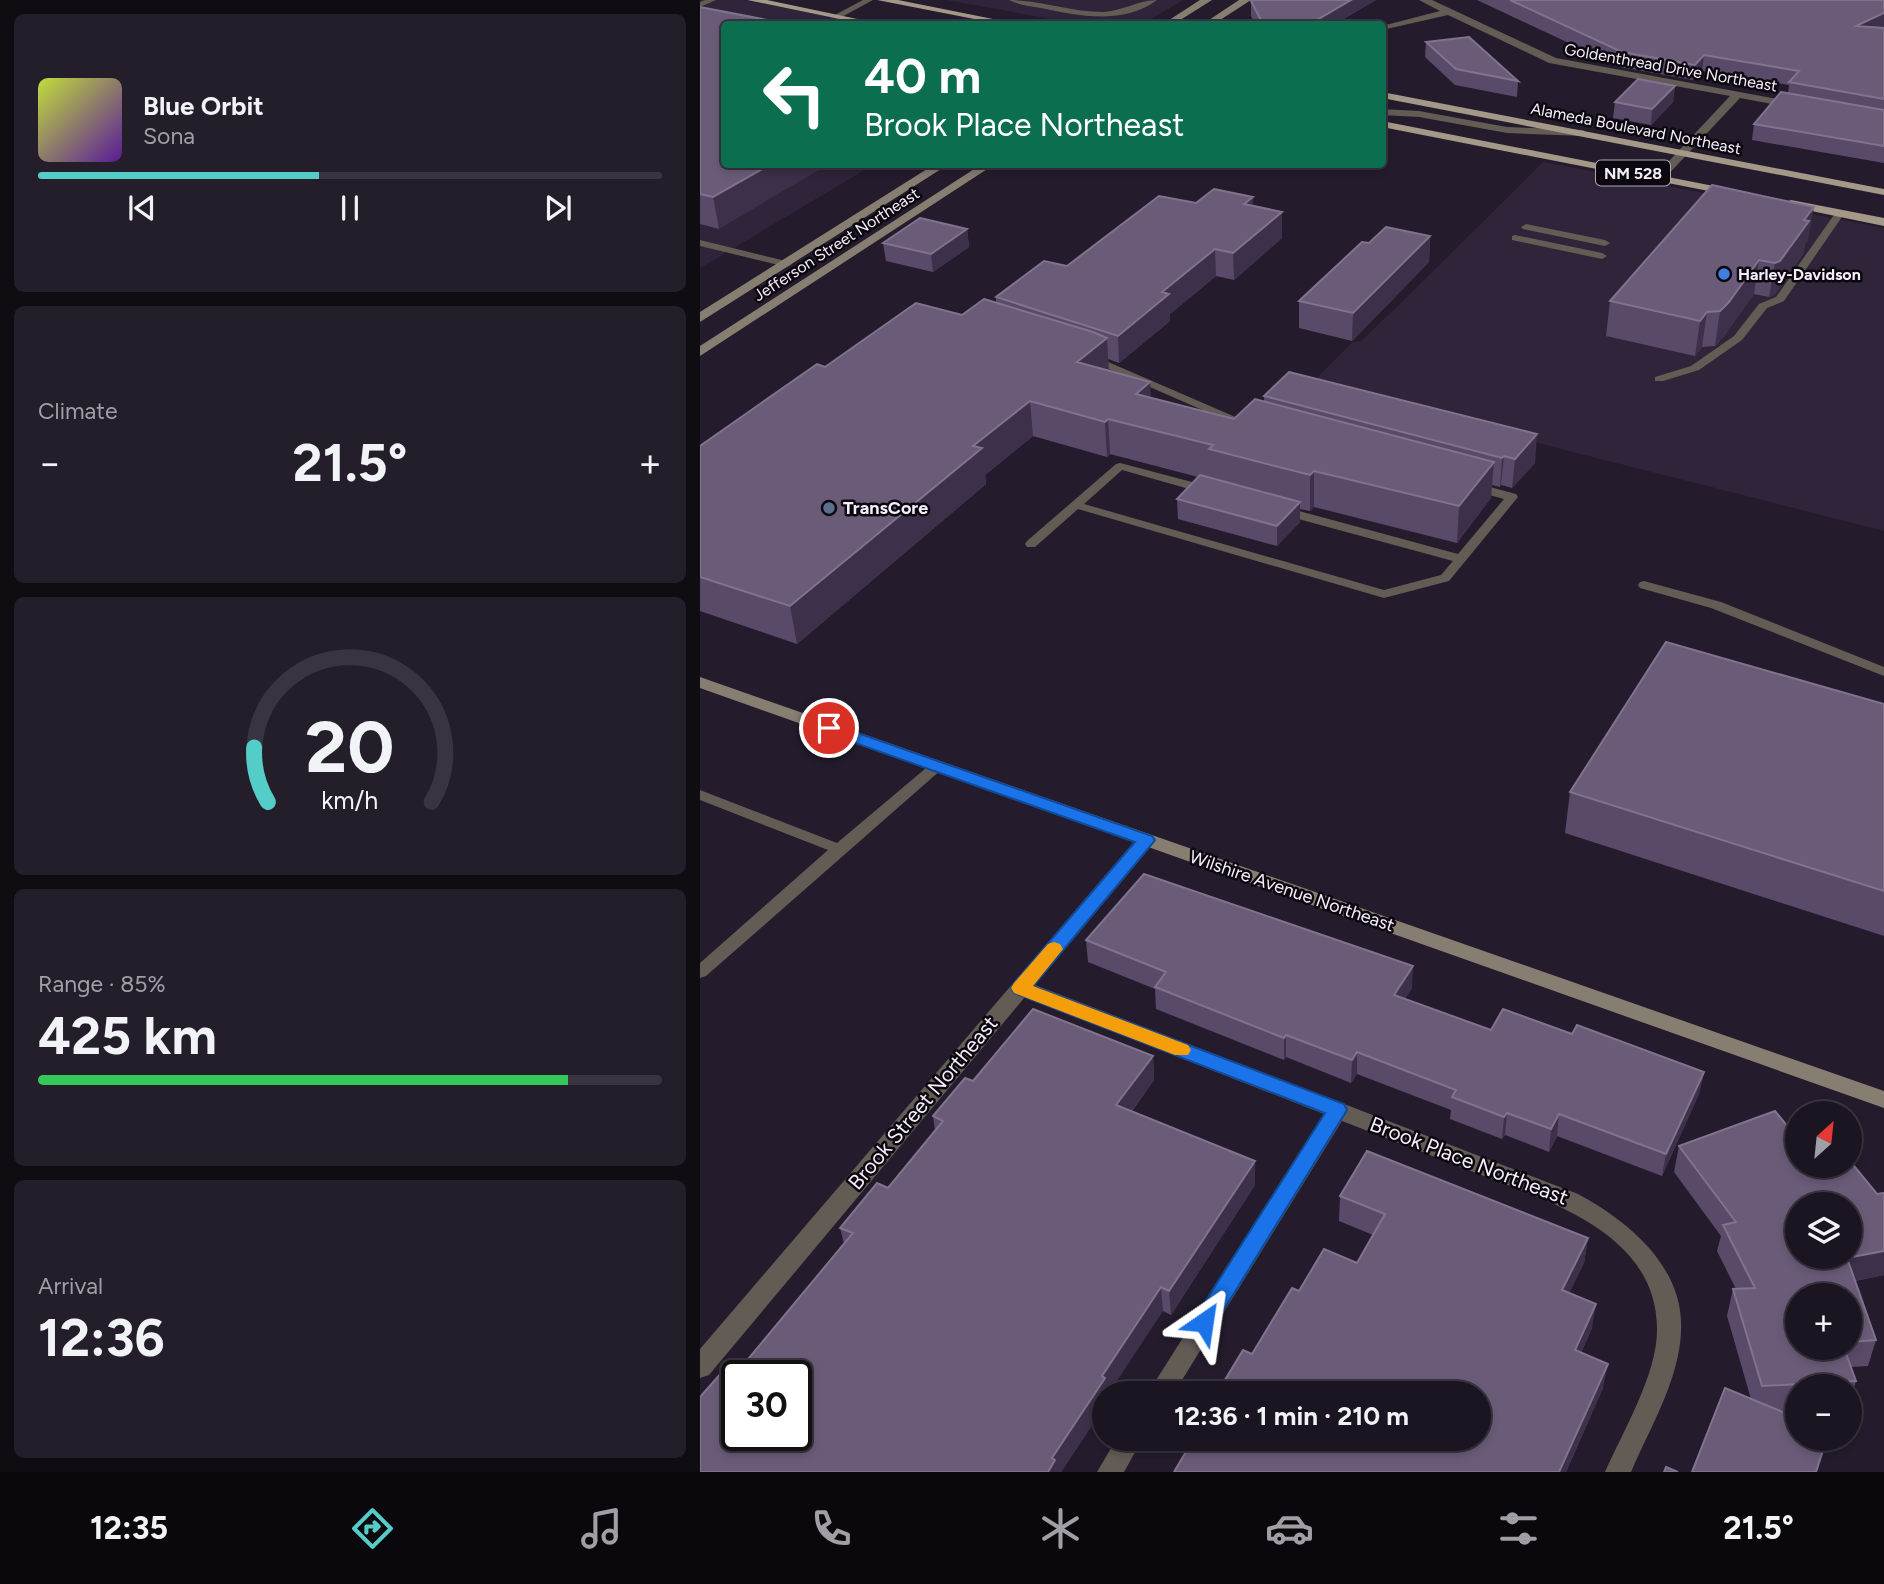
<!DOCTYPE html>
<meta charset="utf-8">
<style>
body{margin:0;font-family:Figtree,sans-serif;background:#241e2a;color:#f1f3f6;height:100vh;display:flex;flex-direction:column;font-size:26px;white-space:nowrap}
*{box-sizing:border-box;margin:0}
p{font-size:23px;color:#a09fa5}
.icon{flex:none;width:38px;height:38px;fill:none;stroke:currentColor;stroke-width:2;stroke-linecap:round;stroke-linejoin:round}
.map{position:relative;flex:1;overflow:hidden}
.panel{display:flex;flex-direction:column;gap:14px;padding:14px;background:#0f0c12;width:700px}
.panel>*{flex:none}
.banner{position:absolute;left:21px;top:21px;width:665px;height:147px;border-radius:7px;box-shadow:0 4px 10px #0003,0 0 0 2px #39343f;background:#0b6e4f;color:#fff;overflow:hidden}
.needle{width:46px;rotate:27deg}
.buttons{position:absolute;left:1085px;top:1101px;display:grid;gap:14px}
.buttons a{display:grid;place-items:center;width:77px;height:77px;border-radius:50%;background:#1b1521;box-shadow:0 4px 10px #0003,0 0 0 2px #39343f;font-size:35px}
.speed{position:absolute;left:21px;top:1360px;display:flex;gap:14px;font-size:35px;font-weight:700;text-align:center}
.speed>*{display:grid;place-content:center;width:91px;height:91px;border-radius:50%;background:#1b1521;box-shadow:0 4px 10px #0003,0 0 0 2px #39343f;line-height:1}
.speed .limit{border:4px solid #111;border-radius:10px;background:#fff;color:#111}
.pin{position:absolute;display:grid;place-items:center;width:60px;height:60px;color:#fff;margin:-30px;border:4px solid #fff;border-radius:50%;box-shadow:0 2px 7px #0007}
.me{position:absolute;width:77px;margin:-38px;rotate:32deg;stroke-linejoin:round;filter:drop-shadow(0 0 5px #0008)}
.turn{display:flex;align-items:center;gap:24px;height:147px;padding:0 28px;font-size:32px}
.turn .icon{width:91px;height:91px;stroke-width:2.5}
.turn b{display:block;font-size:49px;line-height:60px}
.big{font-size:52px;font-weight:700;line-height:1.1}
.panel .widget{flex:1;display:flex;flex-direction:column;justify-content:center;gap:10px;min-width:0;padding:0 24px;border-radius:10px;background:#241e2a}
.panel .dial{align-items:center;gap:0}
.dial svg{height:182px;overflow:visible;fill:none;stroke:#39343f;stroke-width:7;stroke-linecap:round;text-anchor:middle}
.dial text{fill:#f1f3f6;stroke:none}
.song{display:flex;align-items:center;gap:21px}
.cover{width:84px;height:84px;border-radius:10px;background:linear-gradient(135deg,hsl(70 70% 55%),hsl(270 70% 35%))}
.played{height:7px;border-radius:4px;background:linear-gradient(90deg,#54cdc8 45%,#39343f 45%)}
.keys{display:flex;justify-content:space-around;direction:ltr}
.heat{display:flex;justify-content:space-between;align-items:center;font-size:38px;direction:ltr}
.charge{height:10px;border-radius:5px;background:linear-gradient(90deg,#34c759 85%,#39343f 0)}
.trip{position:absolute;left:392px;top:1381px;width:399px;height:70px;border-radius:35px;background:#1b1521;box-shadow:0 4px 10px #0003,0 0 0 2px #39343f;font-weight:700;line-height:70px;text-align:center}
.tabs{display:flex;height:112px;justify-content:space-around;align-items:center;background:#0b080d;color:#a09fa5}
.tabs .icon{width:49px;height:49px}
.tabs .current{color:#54cdc8}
.tabs b{font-size:32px;color:#f1f3f6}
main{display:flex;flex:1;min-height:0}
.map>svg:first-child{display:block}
.built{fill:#2f243a}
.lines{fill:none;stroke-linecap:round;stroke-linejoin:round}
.lane{fill:#625c55;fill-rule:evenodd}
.street{fill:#625c55;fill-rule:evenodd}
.secondary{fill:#877e72;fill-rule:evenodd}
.primary{fill:#a49988;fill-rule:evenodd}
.wall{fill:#5a4a69;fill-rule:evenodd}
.shaded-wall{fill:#3d304a}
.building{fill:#6a5c79;stroke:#80738d;stroke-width:2;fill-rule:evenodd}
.route{fill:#1a73e8;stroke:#114b97;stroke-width:2}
.slow{fill:#f59e0b}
.shop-dot{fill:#3f7fe0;stroke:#0c080f;stroke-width:2.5}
.service-dot{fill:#5c6f8a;stroke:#0c080f;stroke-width:2.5}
.labels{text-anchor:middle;stroke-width:5;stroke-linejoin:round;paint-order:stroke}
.far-street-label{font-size:16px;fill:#f4effa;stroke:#0c080f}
.shield{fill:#0c080f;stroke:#aeaab4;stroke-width:2}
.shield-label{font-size:16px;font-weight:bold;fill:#f4effa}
.far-poi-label{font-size:16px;font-weight:bold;fill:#f4effa;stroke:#0c080f;text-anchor:start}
.poi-label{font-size:18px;font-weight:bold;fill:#f4effa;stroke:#0c080f;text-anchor:start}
.street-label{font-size:18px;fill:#f4effa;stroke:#0c080f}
.near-street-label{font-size:21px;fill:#f4effa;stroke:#0c080f}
</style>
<main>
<section class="panel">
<div class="widget">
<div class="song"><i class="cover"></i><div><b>Blue Orbit</b><p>Sona</p></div></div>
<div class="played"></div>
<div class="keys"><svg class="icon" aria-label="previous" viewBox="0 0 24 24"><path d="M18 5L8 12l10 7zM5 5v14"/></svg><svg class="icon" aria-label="pause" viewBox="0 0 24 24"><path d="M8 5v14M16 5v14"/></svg><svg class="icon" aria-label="next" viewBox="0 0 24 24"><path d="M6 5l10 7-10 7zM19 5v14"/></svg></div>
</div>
<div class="widget"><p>Climate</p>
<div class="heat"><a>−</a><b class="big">21.5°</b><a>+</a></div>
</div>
<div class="widget dial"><svg viewBox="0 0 100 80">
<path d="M14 69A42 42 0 1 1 86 69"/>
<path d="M14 69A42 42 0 0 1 8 45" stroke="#54cdc8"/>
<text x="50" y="56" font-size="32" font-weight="700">20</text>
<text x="50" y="72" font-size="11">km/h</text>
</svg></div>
<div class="widget"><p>Range · 85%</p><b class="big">425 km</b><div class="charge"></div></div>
<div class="widget"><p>Arrival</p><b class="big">12:36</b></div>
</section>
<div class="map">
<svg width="1184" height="1472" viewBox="0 0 1184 1472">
<rect width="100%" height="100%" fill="#241c2c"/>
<path class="built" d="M 0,0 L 42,0 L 169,24 L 24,24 L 24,164 L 173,165 L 0,268 Z
M 247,0 L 483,0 L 443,24 L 378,24 Z
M 843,162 L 1184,228 L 1184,531 L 610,385 L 653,342 L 661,341 L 704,300 Z"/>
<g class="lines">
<path class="lane" d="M 5,0 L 16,0 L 0,7 L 0,2 Z
M 163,0 L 173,0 L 138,19 L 131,17 Z
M 309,0 C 341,0 371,12 403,12 C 422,11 439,0 457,0 C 424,25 378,16 341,8 C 330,6 318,5 309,0 Z
M 682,109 L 719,111 L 807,127 L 883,130 L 887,133 L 883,136 L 807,133 L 719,117 L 682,115 Z
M 1136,212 L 1144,214 L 1084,301 L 1067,308 L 1042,340 L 999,370 L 963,381 L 955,381 L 955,377 L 991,366 L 1034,336 L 1059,304 L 1076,297 Z
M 826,224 L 905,240 L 910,243 L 905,246 L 823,229 L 821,227 Z
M 815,235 L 902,253 L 907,256 L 902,259 L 812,240 L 812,236 Z
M 0,240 L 90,262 L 92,264 L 87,267 L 0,246 Z
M 392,355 L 547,422 L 549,424 L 547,426 L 539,426 L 388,360 L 387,358 Z
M 420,463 L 511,487 L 513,490 L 507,494 L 422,470 L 384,504 L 684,590 L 741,575 L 753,561 L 580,514 L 578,511 L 580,508 L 588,508 L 758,554 L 804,499 L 771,490 L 771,484 L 775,483 L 816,494 L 818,497 L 749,581 L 684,598 L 378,509 L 335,547 L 327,547 L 325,544 L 327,541 L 416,464 Z
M 944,581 L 1021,602 L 1184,667 L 1184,676 L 1011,608 L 940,588 L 938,585 L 940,582 Z
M 237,761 L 242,763 L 244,766 L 242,769 L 6,976 L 0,978 L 0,963 L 128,850 L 0,800 L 0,790 L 137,843 L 232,763 Z"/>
<path class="street" d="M 719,0 L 732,0 L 856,58 L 1094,102 L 1099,105 L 1094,108 L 1040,98 L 963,180 L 955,180 L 955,176 L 1030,96 L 849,63 L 748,15 L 682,30 L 682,26 L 740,11 Z
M 446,834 L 453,836 L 455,840 L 453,844 L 335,985 L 878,1194 C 928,1221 985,1267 981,1332 C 979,1380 950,1428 931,1472 L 905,1472 C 923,1431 958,1373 957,1328 C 956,1233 849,1201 776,1173 C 732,1156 687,1138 642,1121 L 474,1393 L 448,1393 L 624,1114 L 325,997 L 9,1375 L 0,1378 L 0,1349 L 439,836 Z
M 417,1438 L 443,1438 L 424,1472 L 397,1472 Z"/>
<path class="secondary" d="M 500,0 L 512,0 L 474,24 L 463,24 Z
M 539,0 L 551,0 L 514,24 L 503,24 Z
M 235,164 L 249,164 L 0,322 L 0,312 Z
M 282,164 L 295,164 L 0,356 L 0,346 Z
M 0,677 L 1184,1091 L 1184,1108 L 0,688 Z"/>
<path class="primary" d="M 47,0 L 67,0 L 181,24 L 164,24 Z
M 177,0 L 198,0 L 318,24 L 300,24 Z
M 682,92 L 1184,189 L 1184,195 L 682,98 Z
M 682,121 L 1029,189 L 1035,192 L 1029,195 L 682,127 Z
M 1091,200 L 1184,218 L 1184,226 L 1087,206 L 1087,202 Z"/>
</g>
<path class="wall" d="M 552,0 L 676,0 L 635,24 L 555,24 L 551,16 L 551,1 Z
M 777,0 L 1184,0 L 1184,163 L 1052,140 L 1054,124 L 1088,93 L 1089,85 L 1002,71 L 993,80 L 920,67 Z
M 0,7 L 19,229 L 0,224 Z
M 726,42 L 818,81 L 817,97 L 755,85 L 725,57 Z
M 975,86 L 973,102 L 951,125 L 913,118 L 915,102 Z
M 553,197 L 553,206 L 582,238 L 534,280 L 516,276 L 470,314 L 470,321 L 419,363 L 408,359 L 409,371 L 451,398 L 534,419 L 564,401 L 564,396 L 835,463 L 812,488 L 801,485 L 800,487 L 792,485 L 791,498 L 757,543 L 614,507 L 610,511 L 600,509 L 600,522 L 577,546 L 478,519 L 477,499 L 498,477 L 410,454 L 407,457 L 333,436 L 285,475 L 286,484 L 97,644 L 0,611 L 0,446 L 125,367 L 296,302 L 296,297 L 367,266 L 496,203 Z
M 267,229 L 269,247 L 233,272 L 186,261 L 183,243 Z
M 730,236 L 729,262 L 652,341 L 599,328 L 599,301 L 669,243 Z
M 1108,240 L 1105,244 L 1103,254 L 1074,295 L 1069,297 L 1054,294 L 1024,336 L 1015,346 L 1002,347 L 995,356 L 906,336 L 910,301 Z
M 1184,704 L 1184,936 L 865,833 L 870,792 Z
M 386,940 L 712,988 L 705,999 L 791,1030 L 872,1034 L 1004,1072 L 999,1094 L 962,1176 L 857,1136 L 849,1152 L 805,1135 L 802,1139 L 750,1119 L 751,1110 L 657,1074 L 651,1083 L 586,1057 L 584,1060 L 456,1009 L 455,989 L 388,962 Z
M 453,1056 L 454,1080 L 432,1111 L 555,1161 L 555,1185 L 471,1315 L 463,1311 L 404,1393 L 404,1407 L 361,1472 L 144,1244 L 140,1228 L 188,1188 L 235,1131 L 233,1116 L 273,1081 Z
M 979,1146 L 1184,1275 L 1155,1281 L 1176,1340 L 1168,1366 L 1151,1367 L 1156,1381 L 1150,1400 L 1150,1386 L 1097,1386 L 1097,1410 L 1080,1411 L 1051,1399 L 1027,1316 L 1033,1289 L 1036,1289 L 1017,1251 L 1021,1236 L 974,1172 ZM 1150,1295 L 1150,1348 L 1097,1348 Z
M 640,1196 L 888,1238 L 884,1263 L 869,1293 L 892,1328 L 881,1353 L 903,1388 L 866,1472 L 474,1472 L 552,1354 L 599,1291 L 657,1263 L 673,1235 L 639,1221 Z"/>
<path class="shaded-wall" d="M 651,0 L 676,0 L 635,24 L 610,24 Z
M 1184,13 L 1184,27 L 1156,26 Z
M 1004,55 L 1002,71 L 993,80 L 995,65 Z
M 975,86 L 973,102 L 951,125 L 952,109 Z
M 71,164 L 129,164 L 19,229 L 13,197 Z
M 553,197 L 553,222 L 544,204 Z
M 1114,207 L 1108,240 L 1105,244 L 1103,254 L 1074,295 L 1069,297 L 1075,263 Z
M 582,212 L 582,238 L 534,280 L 533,253 Z
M 267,229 L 269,247 L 233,272 L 231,254 Z
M 730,236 L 729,262 L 652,341 L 653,313 Z
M 515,249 L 516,276 L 470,314 L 470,321 L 419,363 L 418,336 L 462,292 Z
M 1059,260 L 1054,294 L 1024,336 L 1015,346 L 1020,311 Z
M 1007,312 L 1002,347 L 995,356 L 1000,321 Z
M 407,338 L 409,372 L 377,362 Z
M 450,382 L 452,416 L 436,394 Z
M 330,401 L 333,436 L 285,475 L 286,484 L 97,644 L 90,606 L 273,446 Z
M 408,419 L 410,454 L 407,457 L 405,422 Z
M 837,434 L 835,463 L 812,488 L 815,459 Z
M 804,456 L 801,485 L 800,487 L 802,458 Z
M 794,462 L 791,498 L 757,543 L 759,506 Z
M 614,471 L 614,507 L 610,511 L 610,475 Z
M 600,502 L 600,522 L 577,546 L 577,526 Z
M 713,966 L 712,988 L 693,1017 L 694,995 Z
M 586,1035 L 586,1057 L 584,1060 L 584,1038 Z
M 657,1052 L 657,1074 L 651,1083 L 652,1060 Z
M 453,1056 L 454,1080 L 418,1129 L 416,1105 Z
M 1004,1072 L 999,1094 L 962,1176 L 966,1154 Z
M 807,1113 L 805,1135 L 802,1139 L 804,1117 Z
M 859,1114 L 857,1136 L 849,1152 L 851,1129 Z
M 555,1161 L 555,1185 L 471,1315 L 469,1291 Z
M 888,1238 L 884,1263 L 859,1314 L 862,1290 Z
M 1184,1251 L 1184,1275 L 1139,1284 L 1147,1258 Z
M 461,1287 L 463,1311 L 409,1393 L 404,1393 L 404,1407 L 361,1472 L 348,1472 L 352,1458 L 402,1376 Z
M 896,1304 L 892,1328 L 871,1375 L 875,1350 Z
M 908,1364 L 903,1388 L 866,1472 L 859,1472 Z"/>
<path class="building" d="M 552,0 L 651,0 L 610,24 L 563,24 L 551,1 Z
M 810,0 L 1184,0 L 1184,13 L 1156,26 L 1184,28 L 1184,99 L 1089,82 L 1099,71 L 1004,55 L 995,65 L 922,52 Z
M 0,7 L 88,24 L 24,24 L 24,164 L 71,164 L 13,197 L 0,194 Z
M 769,37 L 818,81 L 756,69 L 726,42 Z
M 938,79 L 975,86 L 952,109 L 915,102 Z
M 1081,92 L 1184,110 L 1184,146 L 1054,124 Z
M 1012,185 L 1114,207 L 1104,220 L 1109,221 L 1080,261 L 1075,263 L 1059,260 L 1029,302 L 1020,311 L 1007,312 L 1000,321 L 910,301 Z
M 514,189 L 553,197 L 544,204 L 582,212 L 533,253 L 515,249 L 462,292 L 469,294 L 418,336 L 296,297 L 344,261 L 367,266 L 459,196 L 496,203 Z
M 220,218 L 267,229 L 231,254 L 183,243 Z
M 686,227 L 730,236 L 653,313 L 599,301 L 662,242 L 669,243 Z
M 284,299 L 393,332 L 407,338 L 377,362 L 450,382 L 436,394 L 534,419 L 555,399 L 794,462 L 759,506 L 614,471 L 610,475 L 509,449 L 513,445 L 408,419 L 405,422 L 330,401 L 273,446 L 282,448 L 90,606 L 0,577 L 0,446 L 117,364 L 125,367 L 216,303 L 262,315 Z
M 589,372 L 837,434 L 815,459 L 804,456 L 802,458 L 564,396 Z
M 500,475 L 600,502 L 577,526 L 477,499 Z
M 966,642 L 1184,704 L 1184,891 L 870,792 Z
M 444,874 L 713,966 L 694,995 L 791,1030 L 803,1009 L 872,1034 L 877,1025 L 1004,1072 L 966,1154 L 859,1114 L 851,1129 L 807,1113 L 804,1117 L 752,1097 L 756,1090 L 657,1052 L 652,1060 L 586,1035 L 584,1038 L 455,987 L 466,972 L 386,940 Z
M 333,1009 L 453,1056 L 416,1105 L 555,1161 L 469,1291 L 461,1287 L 402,1376 L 405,1378 L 352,1458 L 355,1460 L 348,1472 L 0,1472 L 0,1397 L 23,1371 L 34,1376 L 153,1233 L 140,1228 L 177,1183 L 188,1188 L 243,1121 L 233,1116 L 265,1078 L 273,1081 ZM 37,1376 L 96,1376 L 96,1435 L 37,1435 Z
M 1075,1111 L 1097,1138 L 1097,1166 L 1150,1166 L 1150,1161 L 1177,1194 L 1183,1193 L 1184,1194 L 1184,1251 L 1147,1258 L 1176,1340 L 1150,1342 L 1150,1295 L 1097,1295 L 1097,1348 L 1144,1348 L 1156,1381 L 1062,1386 L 1033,1289 L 1055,1288 L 1023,1225 L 1036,1222 L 979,1146 ZM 1097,1204 L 1150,1204 L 1150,1256 L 1097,1256 Z
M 667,1151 L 888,1238 L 862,1290 L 896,1304 L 875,1350 L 908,1364 L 859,1472 L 474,1472 L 494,1438 L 779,1438 L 779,1393 L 517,1393 L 543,1350 L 552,1354 L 592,1288 L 599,1291 L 624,1249 L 657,1263 L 685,1214 L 640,1196 Z
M 1025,1388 L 1097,1418 L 1097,1438 L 1127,1438 L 1116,1472 L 992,1472 Z
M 966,1467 L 978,1472 L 964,1472 Z"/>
<path class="route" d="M 129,723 L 452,836 L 455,840 L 452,844 L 333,986 L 644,1104 L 647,1110 L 644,1115 L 512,1329 L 504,1332 L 496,1329 L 493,1322 L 496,1316 L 625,1113 L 314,993 L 311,988 L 314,983 L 435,842 L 124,732 L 121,728 Z"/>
<path class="slow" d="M 354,942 L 360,944 L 363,949 L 333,986 L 488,1045 L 491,1050 L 488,1055 L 475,1055 L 314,993 L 311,988 L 314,983 L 348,944 Z"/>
<circle class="shop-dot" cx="1024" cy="274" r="7"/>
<circle class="service-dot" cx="129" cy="508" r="7"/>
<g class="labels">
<g class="far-street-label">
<text transform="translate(971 67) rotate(10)" y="6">Goldenthread Drive Northeast</text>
<text transform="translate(936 128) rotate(11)" y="6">Alameda Boulevard Northeast</text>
<text transform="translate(136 244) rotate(-33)" y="6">Jefferson Street Northeast</text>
</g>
<rect class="shield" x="896" y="160.5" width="74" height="25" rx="5"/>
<g class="shield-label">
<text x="933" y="179">NM 528</text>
</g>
<g class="far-poi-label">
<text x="1038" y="280">Harley-Davidson</text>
</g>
<g class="poi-label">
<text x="143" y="514">TransCore</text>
</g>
<g class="street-label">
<text transform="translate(592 891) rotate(19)" y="6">Wilshire Avenue Northeast</text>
</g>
<g class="near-street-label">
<text transform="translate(223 1103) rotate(-50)" y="7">Brook Street Northeast</text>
<text transform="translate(769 1161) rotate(21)" y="7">Brook Place Northeast</text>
</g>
</g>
</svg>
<div class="buttons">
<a><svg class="needle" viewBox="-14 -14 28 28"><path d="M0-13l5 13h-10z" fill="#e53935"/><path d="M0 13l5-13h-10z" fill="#a09fa5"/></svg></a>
<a><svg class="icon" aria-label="layers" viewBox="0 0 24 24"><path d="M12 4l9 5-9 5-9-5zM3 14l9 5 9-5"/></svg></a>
<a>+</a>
<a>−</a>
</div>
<div class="speed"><div class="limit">30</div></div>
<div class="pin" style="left:129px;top:728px;background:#d93025"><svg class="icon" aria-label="arrive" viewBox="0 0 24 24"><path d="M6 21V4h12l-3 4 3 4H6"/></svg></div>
<svg class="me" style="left:504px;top:1322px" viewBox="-20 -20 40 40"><path d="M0-17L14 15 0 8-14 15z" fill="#1a73e8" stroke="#fff" stroke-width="4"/></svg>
<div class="trip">12:36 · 1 min · 210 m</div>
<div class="banner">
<div class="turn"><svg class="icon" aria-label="left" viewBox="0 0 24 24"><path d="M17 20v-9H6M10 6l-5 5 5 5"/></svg><div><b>40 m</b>Brook Place Northeast</div></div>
</div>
</div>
</main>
<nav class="tabs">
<b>12:35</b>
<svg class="icon current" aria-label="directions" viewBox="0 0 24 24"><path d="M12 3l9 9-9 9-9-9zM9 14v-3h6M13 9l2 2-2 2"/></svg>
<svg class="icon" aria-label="music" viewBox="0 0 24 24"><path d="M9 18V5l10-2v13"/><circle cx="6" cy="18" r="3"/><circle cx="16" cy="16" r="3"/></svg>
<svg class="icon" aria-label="phone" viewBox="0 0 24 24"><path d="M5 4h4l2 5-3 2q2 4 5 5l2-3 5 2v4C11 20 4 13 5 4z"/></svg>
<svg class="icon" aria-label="climate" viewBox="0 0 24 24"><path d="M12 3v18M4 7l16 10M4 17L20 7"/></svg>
<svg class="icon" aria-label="car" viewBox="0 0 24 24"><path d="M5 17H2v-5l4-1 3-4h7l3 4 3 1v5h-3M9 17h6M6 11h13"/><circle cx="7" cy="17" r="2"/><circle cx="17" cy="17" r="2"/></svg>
<svg class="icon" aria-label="filters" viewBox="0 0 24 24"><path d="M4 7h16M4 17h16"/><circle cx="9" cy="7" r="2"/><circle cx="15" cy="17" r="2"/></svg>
<b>21.5°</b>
</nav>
